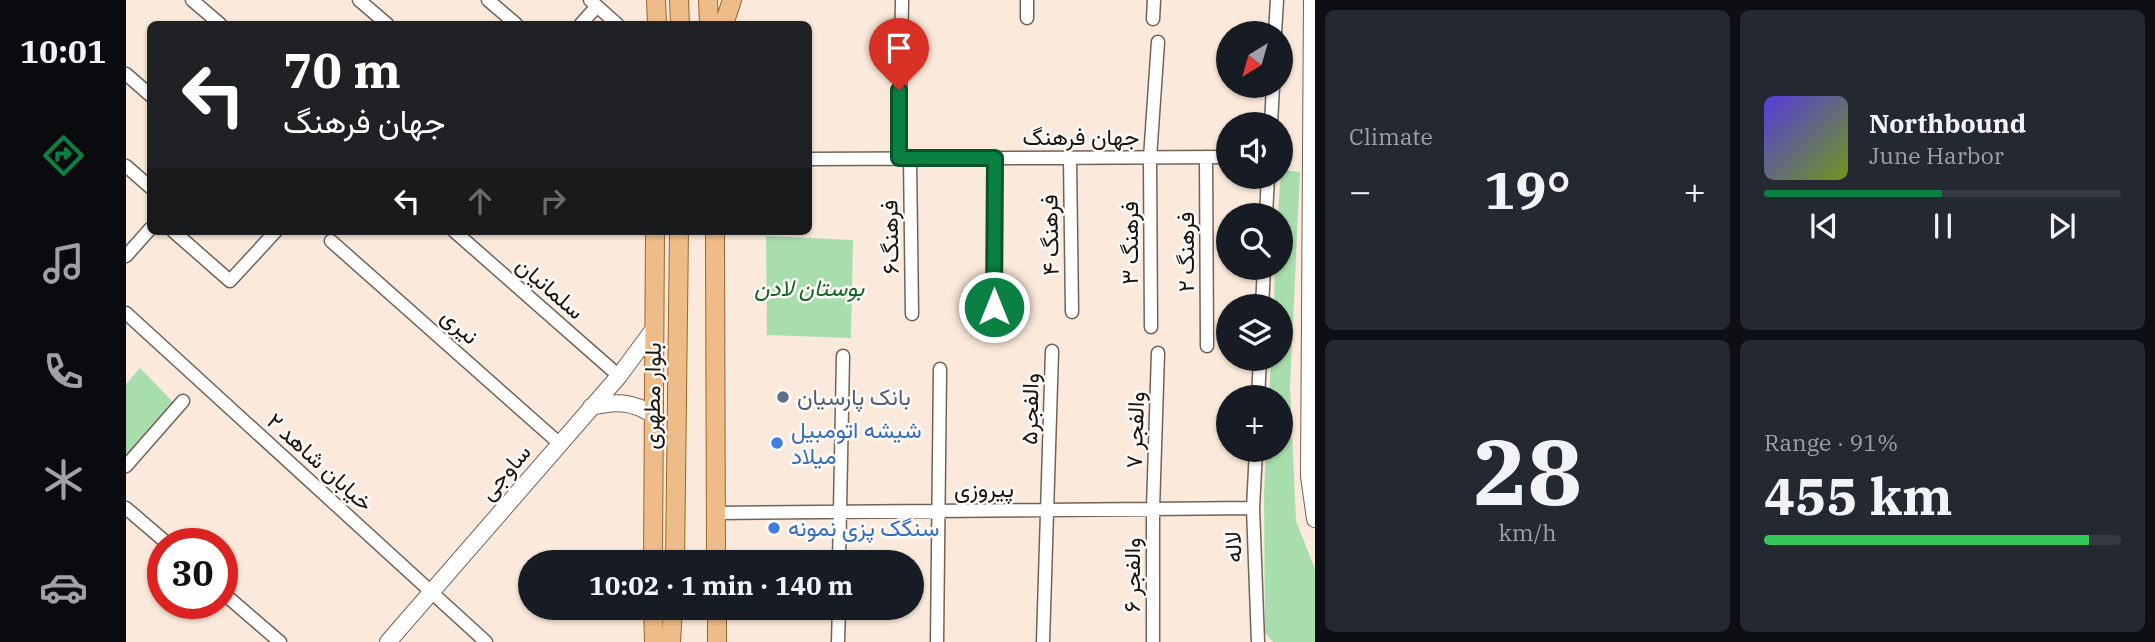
<!DOCTYPE html>
<meta charset="utf-8">
<style>
body{margin:0;font-family:"IBM Plex Serif",Vazirmatn,serif;background:#242831;color:#f1f3f6;height:100vh;display:flex;flex-direction:column;font-size:26px;white-space:nowrap}
*{box-sizing:border-box;margin:0}
p{font-size:23px;color:#9ea1a6}
.icon{flex:none;width:38px;height:38px;fill:none;stroke:currentColor;stroke-width:2;stroke-linecap:round;stroke-linejoin:round}
.map{position:relative;flex:1;overflow:hidden}
.sheet{display:flex;flex-direction:column;gap:10px;padding:10px;background:#0d0f14;width:840px}
.sheet>*{flex:none}
.guide{position:absolute;left:21px;top:21px;width:665px;height:214px;border-radius:10px;box-shadow:0 2px 5px #0004;background:#202124;color:#fff;overflow:hidden}
.needle{width:46px;rotate:217deg}
.controls{position:absolute;left:1090px;top:21px;display:grid;gap:14px}
.controls a{display:grid;place-items:center;width:77px;height:77px;border-radius:50%;background:#171b24;box-shadow:0 2px 5px #0004;font-size:35px}
.speed{position:absolute;left:21px;top:528px;display:flex;gap:14px;font-size:35px;font-weight:700;text-align:center}
.speed>*{display:grid;place-content:center;width:91px;height:91px;border-radius:50%;background:#171b24;box-shadow:0 2px 5px #0004;line-height:1}
.speed .limit{border:10px solid #d22;background:#fff;color:#111}
.pin{position:absolute;display:grid;place-items:center;width:60px;height:60px;color:#fff;margin:-72px -30px;border-radius:50% 50% 50% 0;rotate:-45deg;box-shadow:0 0 7px #0007}
.pin .icon{rotate:45deg}
.me{position:absolute;width:77px;margin:-38px;rotate:0deg;stroke-linejoin:round;filter:drop-shadow(0 0 5px #0008)}
.turn{display:flex;align-items:center;gap:24px;height:147px;padding:0 21px;font-size:32px}
.turn .icon{width:91px;height:91px;stroke-width:2.5}
.turn b{display:block;font-size:49px;line-height:60px}
.lanes{display:flex;align-items:center;height:66px;padding:0 21px;background:#0003;justify-content:center;gap:35px;direction:ltr}
.lanes .off{opacity:.35}
.big{font-size:52px;font-weight:700;line-height:1.1}
.sheet .widget{flex:1;display:flex;flex-direction:column;justify-content:center;gap:10px;min-width:0;padding:0 24px;border-radius:10px;background:#242831}
.sheet .dial{align-items:center;gap:0}
.dial b{font-size:91px;line-height:1}
.song{display:flex;align-items:center;gap:21px}
.cover{width:84px;height:84px;border-radius:10px;background:linear-gradient(135deg,hsl(250 70% 55%),hsl(80 70% 35%))}
.played{height:7px;border-radius:4px;background:linear-gradient(90deg,#0b8043 50%,#363941 50%)}
.keys{display:flex;justify-content:space-around;direction:ltr}
.heat{display:flex;justify-content:space-between;align-items:center;font-size:38px;direction:ltr}
.charge{height:10px;border-radius:5px;background:linear-gradient(90deg,#34c759 91%,#363941 0)}
.sheet .tiles{flex:1;display:grid;gap:10px;grid-template-columns:repeat(2,1fr)}
.trip{position:absolute;left:392px;top:550px;width:406px;height:70px;border-radius:35px;background:#171b24;box-shadow:0 2px 5px #0004;font-weight:700;line-height:70px;text-align:center}
main{display:flex;flex:1;min-height:0}
.menu{display:flex;flex-direction:column;width:126px;justify-content:space-around;align-items:center;background:#090b0e;color:#9ea1a6}
.menu .icon{width:49px;height:49px}
.menu .current{color:#0b8043}
.menu b{font-size:32px;color:#f1f3f6}
.map>svg:first-child{display:block}
.green{fill:#a8dead}
.lines{fill:none;stroke-linecap:round;stroke-linejoin:round}
.street-casing{stroke:#716356;stroke-width:15}
.secondary-casing{stroke:#716356;stroke-width:18}
.primary-casing{stroke:#9c652c;stroke-width:20}
.street{stroke:#fff;stroke-width:12}
.secondary{stroke:#fff;stroke-width:16}
.primary{stroke:#eebc89;stroke-width:18}
.route-casing{stroke:#07532c;stroke-width:18}
.route{stroke:#0b8043;stroke-width:12}
.service-dot{fill:#5c6f8a;stroke:#fdfaf7;stroke-width:2.5}
.shop-dot{fill:#3f7fe0;stroke:#fdfaf7;stroke-width:2.5}
.labels{text-anchor:middle;stroke-width:5;stroke-linejoin:round;paint-order:stroke}
.street-label{font-size:23px;fill:#1a1510;stroke:#fdfaf7}
.park-label{font-size:23px;font-style:italic;fill:#156427;stroke:#fdfaf7}
.service-label{font-size:23px;fill:#4e5e75;stroke:#fdfaf7;text-anchor:start}
.shop-label{font-size:23px;fill:#366cbe;stroke:#fdfaf7;text-anchor:start}
</style>
<main>
<nav class="menu">
<b>10:01</b>
<svg class="icon current" aria-label="directions" viewBox="0 0 24 24"><path d="M12 3l9 9-9 9-9-9zM9 14v-3h6M13 9l2 2-2 2"/></svg>
<svg class="icon" aria-label="music" viewBox="0 0 24 24"><path d="M9 18V5l10-2v13"/><circle cx="6" cy="18" r="3"/><circle cx="16" cy="16" r="3"/></svg>
<svg class="icon" aria-label="phone" viewBox="0 0 24 24"><path d="M5 4h4l2 5-3 2q2 4 5 5l2-3 5 2v4C11 20 4 13 5 4z"/></svg>
<svg class="icon" aria-label="climate" viewBox="0 0 24 24"><path d="M12 3v18M4 7l16 10M4 17L20 7"/></svg>
<svg class="icon" aria-label="car" viewBox="0 0 24 24"><path d="M5 17H2v-5l4-1 3-4h7l3 4 3 1v5h-3M9 17h6M6 11h13"/><circle cx="7" cy="17" r="2"/><circle cx="17" cy="17" r="2"/></svg>
</nav>
<div class="map">
<svg width="1189" height="642" viewBox="0 0 1189 642">
<rect width="100%" height="100%" fill="#fbeadb"/>
<path class="green" d="M 1155,170 L 1174,172 L 1164,387 L 1170,521 L 1189,569 L 1189,642 L 1147,642 L 1139,633 L 1138,493 L 1140,450 L 1155,450 L 1155,397 L 1143,397 L 1145,359 L 1155,359 L 1155,306 L 1148,306 L 1149,268 L 1155,268 L 1155,215 L 1152,215 Z
M 640,236 L 727,240 L 725,338 L 641,335 Z
M 14,368 L 47,402 L 0,455 L 0,384 Z"/>
<g class="lines">
<g class="street-casing">
<path id="street" d="M 66,0 L 94,24
M 233,0 L 261,24
M 362,0 L 390,24
M 464,0 L 491,24
M 901,18 L 901,0
M 1027,19 L 1028,0
M 455,24 L 471,6
M 1149,33 L 1151,0
M 0,74 L 24,95
M 1145,124 L 1147,86
M 1080,157 L 1081,346
M 773,158 L 776,0
M 784,158 L 786,314
M 944,158 L 946,312
M 682,159 L 1102,157
M 0,166 L 24,187
M 1140,215 L 1142,177
M 47,231 L 104,281 L 150,231
M 328,231 L 493,376
M 205,241 L 434,444
M 0,256 L 24,229
M 1136,306 L 1138,268
M 0,313 L 360,642
M 1025,327 L 1024,158 L 1032,42
M 867,332 L 869,158
M 1132,397 L 1134,359
M 1130,450 L 1127,508 L 1132,642
M 0,466 L 57,401
M 0,508 L 42,544
M 590,513 L 1127,508
M 713,562 L 717,356
M 96,592 L 154,642
M 712,642 L 713,607
M 811,642 L 814,369
M 917,642 L 926,351
M 1027,642 L 1027,509 L 1032,353"/>
</g>
<g class="secondary-casing">
<path id="secondary" d="M 1186,0 L 1183,476 L 1189,519
M 465,407 C 489,401 506,401 527,415
M 262,642 L 493,376 L 527,330"/>
</g>
<g class="primary-casing">
<path id="primary" d="M 530,0 L 531,24
M 553,0 L 554,24
M 582,0 L 583,24
M 598,24 L 606,0
M 589,231 L 590,562
M 527,562 L 529,231
M 549,562 L 553,231
M 527,607 L 528,642
M 591,607 L 591,642
M 545,642 L 547,607"/>
</g>
<use href="#street" class="street"/>
<use href="#secondary" class="secondary"/>
<use href="#primary" class="primary"/>
</g>
<g class="lines">
<g class="route-casing">
<path id="route" d="M 773,90 L 773,158 L 869,158 L 868,307"/>
</g>
<use href="#route" class="route"/>
</g>
<circle class="service-dot" cx="657" cy="397" r="7"/>
<g class="shop-dot">
<circle cx="651" cy="443" r="7"/>
<circle cx="648" cy="528" r="7"/>
</g>
<g class="labels">
<g class="street-label">
<text x="955" y="145">جهان فرهنگ</text>
<text transform="translate(924 235) rotate(-91)" y="8">فرهنگ ۴</text>
<text transform="translate(764 237) rotate(-91)" y="8">فرهنگ۶</text>
<text transform="translate(1004 243) rotate(-90)" y="8">فرهنگ ۳</text>
<text transform="translate(1060 252) rotate(-90)" y="8">فرهنگ ۲</text>
<text transform="translate(424 288) rotate(41)" y="8">سلمانیان</text>
<text transform="translate(334 326) rotate(42)" y="8">نیری</text>
<text transform="translate(526 396) rotate(-89)" y="8">بلوار مطهری</text>
<text transform="translate(904 409) rotate(-89)" y="8">والفجر۵</text>
<text transform="translate(1009 430) rotate(-88)" y="8">والفجر ۷</text>
<text transform="translate(194 462) rotate(42)" y="8">خیابان شاهد ۲</text>
<text transform="translate(379 472) rotate(-49)" y="8">ساوجی</text>
<text x="858" y="497">پیروزی</text>
<text transform="translate(1107 547) rotate(-92)" y="8">لاله</text>
<text transform="translate(1006 575) rotate(-90)" y="8">والفجر ۶</text>
</g>
<g class="park-label">
<text x="683" y="296">بوستان لادن</text>
</g>
<g class="service-label">
<text x="671" y="405">بانک پارسیان</text>
</g>
<g class="shop-label">
<text x="665" y="438">شیشه اتومبیل<tspan x="665" dy="26">میلاد</tspan></text>
<text x="662" y="536">سنگک پزی نمونه</text>
</g>
</g>
</svg>
<div class="controls">
<a><svg class="needle" viewBox="-14 -14 28 28"><path d="M0-13l5 13h-10z" fill="#e53935"/><path d="M0 13l5-13h-10z" fill="#9ea1a6"/></svg></a>
<a><svg class="icon" aria-label="sound" viewBox="0 0 24 24"><path d="M4 9h4l5-4v14l-5-4H4zM17 9q2 3 0 6"/></svg></a>
<a><svg class="icon" aria-label="search" viewBox="0 0 24 24"><circle cx="10" cy="10" r="6"/><path d="M15 15l6 6"/></svg></a>
<a><svg class="icon" aria-label="layers" viewBox="0 0 24 24"><path d="M12 4l9 5-9 5-9-5zM3 14l9 5 9-5"/></svg></a>
<a>+</a>
</div>
<div class="speed"><div class="limit">30</div></div>
<div class="pin" style="left:773px;top:90px;background:#d93025"><svg class="icon" aria-label="arrive" viewBox="0 0 24 24"><path d="M6 21V4h12l-3 4 3 4H6"/></svg></div>
<svg class="me" style="left:868px;top:307px" viewBox="-20 -20 40 40"><circle r="17" fill="#0b8043" stroke="#fff" stroke-width="3"/><path d="M0-11L8 9 0 5-8 9z" fill="#fff"/></svg>
<div class="trip">10:02 · 1 min · 140 m</div>
<div class="guide">
<div class="turn"><svg class="icon" aria-label="left" viewBox="0 0 24 24"><path d="M17 20v-9H6M10 6l-5 5 5 5"/></svg><div><b>70 m</b>جهان فرهنگ</div></div>
<div class="lanes"><svg class="icon" aria-label="left" viewBox="0 0 24 24"><path d="M17 20v-9H6M10 6l-5 5 5 5"/></svg><svg class="icon off" aria-label="ahead" viewBox="0 0 24 24"><path d="M12 20V5M6 11l6-6 6 6"/></svg><svg class="icon off" aria-label="right" viewBox="0 0 24 24"><path d="M7 20v-9h11M14 6l5 5-5 5"/></svg></div>
</div>
</div>
<section class="sheet">
<div class="tiles">
<div class="widget"><p>Climate</p>
<div class="heat"><a>−</a><b class="big">19°</b><a>+</a></div>
</div>
<div class="widget">
<div class="song"><i class="cover"></i><div><b>Northbound</b><p>June Harbor</p></div></div>
<div class="played"></div>
<div class="keys"><svg class="icon" aria-label="previous" viewBox="0 0 24 24"><path d="M18 5L8 12l10 7zM5 5v14"/></svg><svg class="icon" aria-label="pause" viewBox="0 0 24 24"><path d="M8 5v14M16 5v14"/></svg><svg class="icon" aria-label="next" viewBox="0 0 24 24"><path d="M6 5l10 7-10 7zM19 5v14"/></svg></div>
</div>
<div class="widget dial"><b>28</b><p>km/h</p></div>
<div class="widget"><p>Range · 91%</p><b class="big">455 km</b><div class="charge"></div></div>
</div>
</section>
</main>
